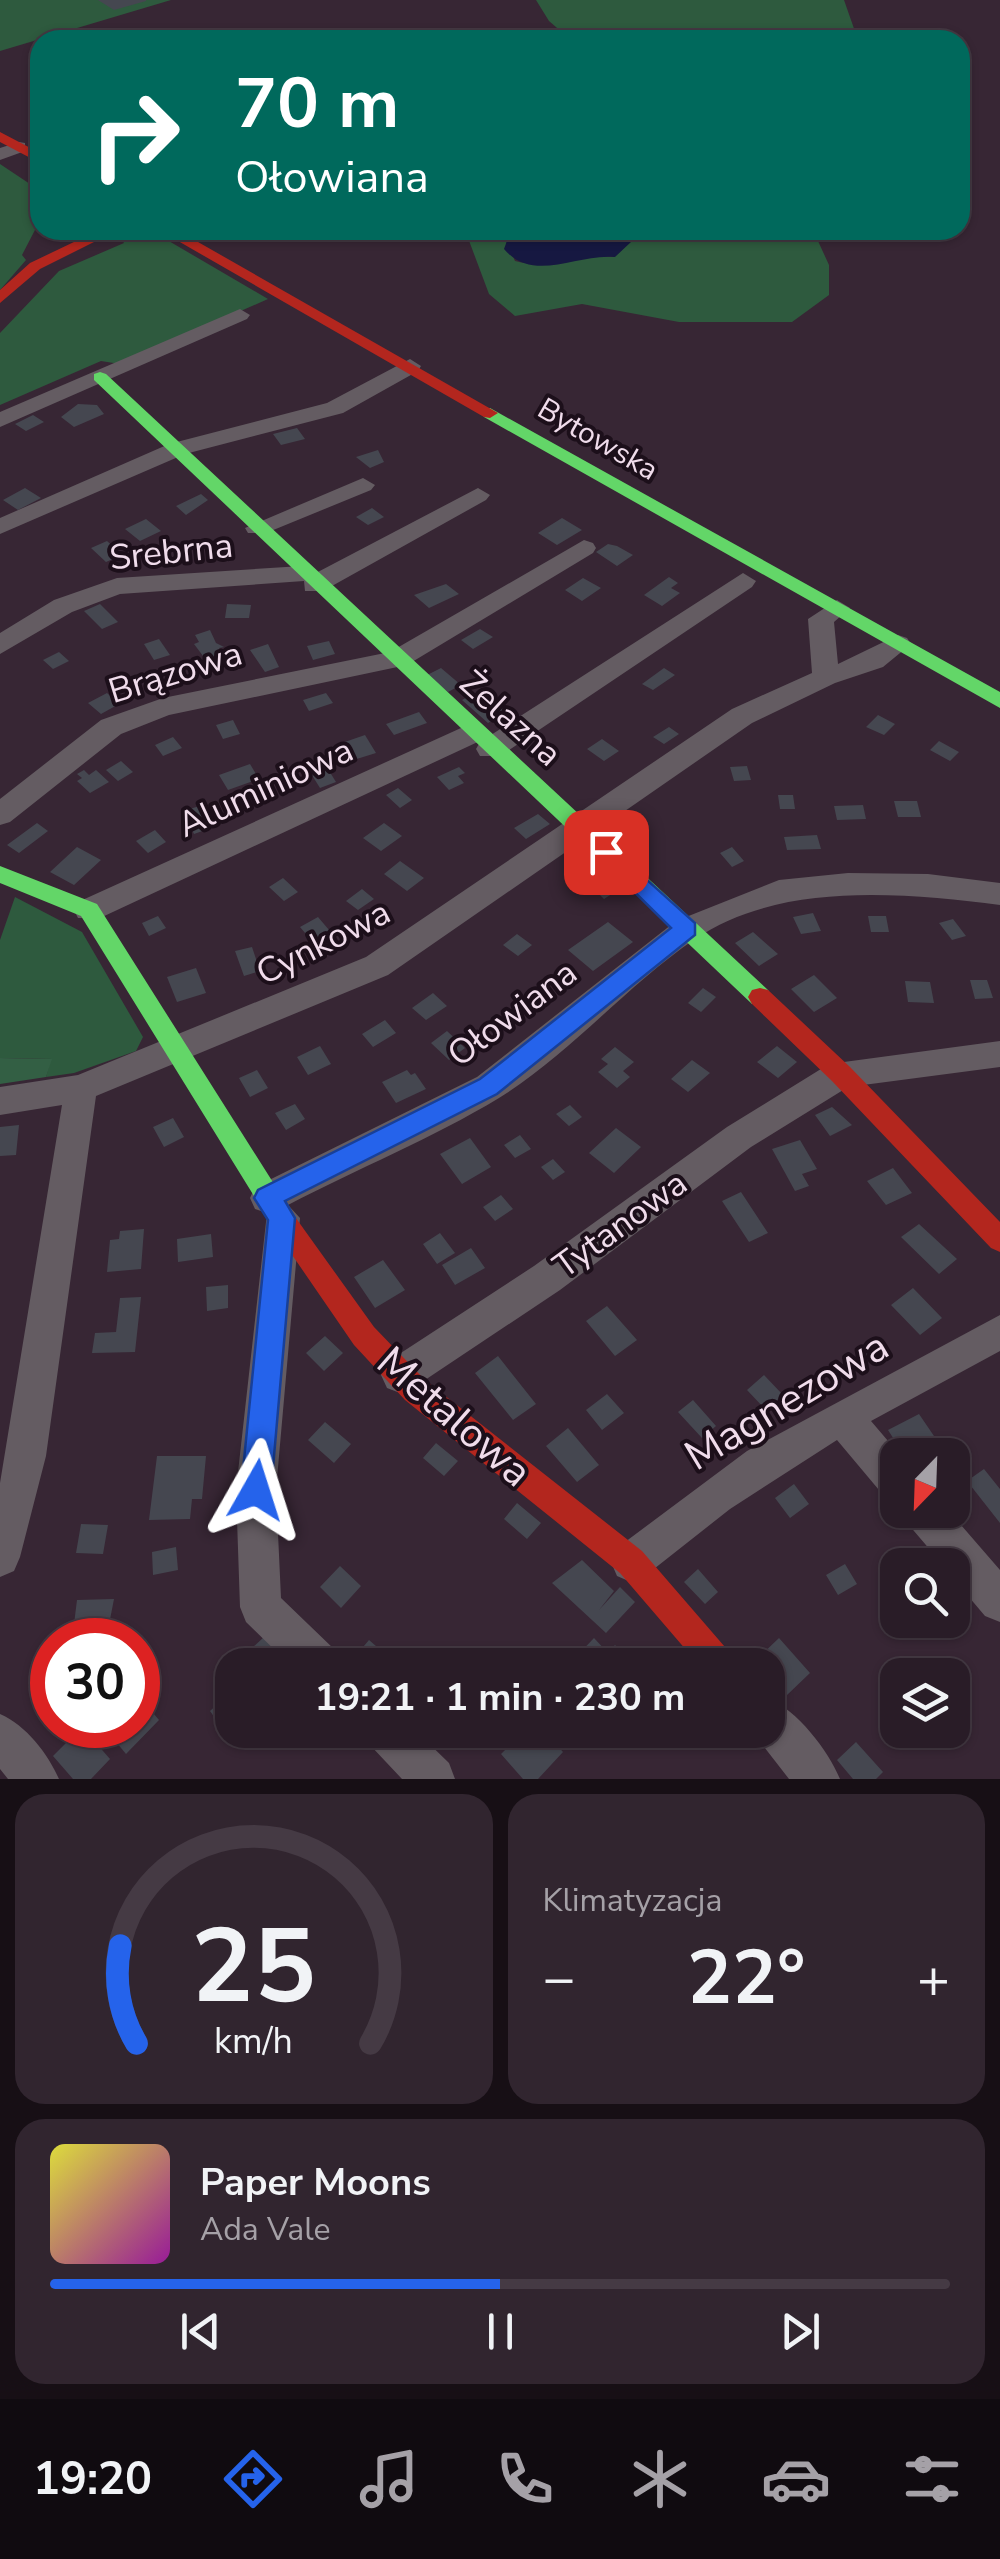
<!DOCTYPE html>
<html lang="pl">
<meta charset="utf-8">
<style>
body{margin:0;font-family:"Nunito Sans",sans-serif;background:#31252f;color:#f1f3f6;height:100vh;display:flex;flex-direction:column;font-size:38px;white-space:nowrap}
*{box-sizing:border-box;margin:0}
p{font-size:32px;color:#a5a1a7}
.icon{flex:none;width:55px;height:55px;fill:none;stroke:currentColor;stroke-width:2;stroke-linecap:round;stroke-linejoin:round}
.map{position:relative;height:1779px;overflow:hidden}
.drawer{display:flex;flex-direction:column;gap:15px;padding:15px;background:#170f15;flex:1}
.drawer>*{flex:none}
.hud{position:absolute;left:30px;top:30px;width:940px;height:210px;border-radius:30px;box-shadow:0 2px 8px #0004,0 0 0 2px #453a44;background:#00695c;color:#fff;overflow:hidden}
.needle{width:65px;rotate:203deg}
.tools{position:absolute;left:880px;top:1438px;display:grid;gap:20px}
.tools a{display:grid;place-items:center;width:90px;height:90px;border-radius:20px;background:#291c27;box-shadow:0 2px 8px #0004,0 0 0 2px #453a44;font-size:50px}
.speed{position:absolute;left:30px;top:1618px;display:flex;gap:20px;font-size:50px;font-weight:700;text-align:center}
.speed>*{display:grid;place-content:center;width:130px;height:130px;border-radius:50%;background:#291c27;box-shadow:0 2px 8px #0004,0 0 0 2px #453a44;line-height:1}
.speed .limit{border:15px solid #d22;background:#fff;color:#111}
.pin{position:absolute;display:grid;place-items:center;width:85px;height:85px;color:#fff;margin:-42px;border-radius:20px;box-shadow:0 5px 15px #0006}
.me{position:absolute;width:110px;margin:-55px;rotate:6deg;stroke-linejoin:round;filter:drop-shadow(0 0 8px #0008)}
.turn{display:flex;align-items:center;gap:35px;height:210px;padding:0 40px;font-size:45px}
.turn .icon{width:130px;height:130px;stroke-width:2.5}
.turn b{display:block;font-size:70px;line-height:85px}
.big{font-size:75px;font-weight:700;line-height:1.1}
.drawer .widget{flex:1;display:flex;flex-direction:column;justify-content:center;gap:15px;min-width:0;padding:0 35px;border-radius:30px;background:#31252f}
.drawer .dial{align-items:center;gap:0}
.dial svg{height:260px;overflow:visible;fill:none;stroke:#453a44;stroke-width:7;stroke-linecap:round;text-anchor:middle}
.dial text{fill:#f1f3f6;stroke:none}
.song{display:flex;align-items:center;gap:30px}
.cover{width:120px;height:120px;border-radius:15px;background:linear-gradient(135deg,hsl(60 70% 55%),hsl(300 70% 35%))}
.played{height:10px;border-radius:5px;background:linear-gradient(90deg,#2563eb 50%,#453a44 50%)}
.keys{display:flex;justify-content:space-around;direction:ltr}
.heat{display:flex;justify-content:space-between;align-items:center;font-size:55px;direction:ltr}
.drawer .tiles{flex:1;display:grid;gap:15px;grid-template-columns:1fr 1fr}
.widget:last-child{grid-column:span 2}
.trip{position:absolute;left:215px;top:1648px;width:570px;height:100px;border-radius:30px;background:#291c27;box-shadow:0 2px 8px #0004,0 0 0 2px #453a44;font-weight:700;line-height:100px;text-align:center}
.dock{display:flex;height:160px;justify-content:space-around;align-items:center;background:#100b10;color:#a5a1a7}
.dock .icon{width:70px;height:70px}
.dock .current{color:#2563eb}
.dock b{font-size:45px;color:#f1f3f6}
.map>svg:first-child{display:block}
.green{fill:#2e5a3e}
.forest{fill:#335f44}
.water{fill:#161841}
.building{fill:#454750}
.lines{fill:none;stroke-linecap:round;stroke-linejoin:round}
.street{fill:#645c62;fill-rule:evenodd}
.fast{fill:#63d668;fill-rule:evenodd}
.jam{fill:#b3261e;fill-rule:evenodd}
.route{fill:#2563eb;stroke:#184099;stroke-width:2.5}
.labels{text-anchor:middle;stroke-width:8;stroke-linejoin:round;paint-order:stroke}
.far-street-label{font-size:30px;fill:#f0dceb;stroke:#1c0f1a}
.street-label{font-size:35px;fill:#f0dceb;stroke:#1c0f1a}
.near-street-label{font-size:42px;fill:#f0dceb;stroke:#1c0f1a}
</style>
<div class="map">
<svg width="1000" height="1779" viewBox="0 0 1000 1779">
<rect width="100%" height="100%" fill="#372634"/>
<path class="green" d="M 0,0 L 171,0 L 0,51 Z
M 536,0 L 844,0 L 858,40 L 571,40 L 549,21 Z
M 0,164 L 36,188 L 36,228 L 22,255 L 26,260 L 0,290 Z
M 465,230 L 511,230 L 506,241 L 515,261 C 554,271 577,253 614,257 L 633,240 L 656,230 L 813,230 L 829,265 L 829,295 L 792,322 L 679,322 L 582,304 L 515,316 L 489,294 Z
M 136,233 L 162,237 L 268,299 L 120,364 L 101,361 L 0,405 L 0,333 L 59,271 L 124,243 L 120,237 Z
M 15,897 L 82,932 L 143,1037 L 136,1051 L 74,1073 L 46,1077 L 51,1059 L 0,1058 L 0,940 Z"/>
<path class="forest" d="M 0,1058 L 52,1059 L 46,1077 L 0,1084 Z"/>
<path class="water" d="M 511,230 L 656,230 L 656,231 L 633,240 L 615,257 C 577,253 534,284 504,249 Z"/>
<path class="building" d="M 98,0 L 146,0 L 146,1 L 114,10 Z
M 78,404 L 97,405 L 104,414 L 74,427 L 61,417 Z
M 33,415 L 44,422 L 26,431 L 15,424 Z
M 297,428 L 305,439 L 281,445 L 273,434 Z
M 378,450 L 384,462 L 370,468 L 356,457 Z
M 25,488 L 41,498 L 18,510 L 3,500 Z
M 201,494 L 208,500 L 186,515 L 176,506 Z
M 372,508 L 384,517 L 368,525 L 356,517 Z
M 562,518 L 582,530 L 557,545 L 538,533 Z
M 146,519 L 161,531 L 140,541 L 125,529 Z
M 107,541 L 122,555 L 106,562 L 91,548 Z
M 608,544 L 617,546 L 633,555 L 617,566 L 596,552 Z
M 669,577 L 678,583 L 671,588 L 680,593 L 662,606 L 644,595 Z
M 583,578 L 601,588 L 582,601 L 565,590 Z
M 446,584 L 459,594 L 429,608 L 414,595 Z
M 100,604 L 118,622 L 102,629 L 84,611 Z
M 227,604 L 251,605 L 249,618 L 225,618 Z
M 480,629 L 493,637 L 473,649 L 461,640 Z
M 210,630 L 216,643 L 224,647 L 219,648 L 223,654 L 206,660 L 194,644 L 199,642 L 195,635 Z
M 159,639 L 170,655 L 154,660 L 144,644 Z
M 329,641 L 335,654 L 313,660 L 307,646 Z
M 268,644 L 279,667 L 265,672 L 250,650 Z
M 59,652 L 69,661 L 53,669 L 43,660 Z
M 441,668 L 461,685 L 448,692 L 427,675 Z
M 664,668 L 675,675 L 653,690 L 642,684 Z
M 107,693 L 119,704 L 101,714 L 88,703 Z
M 326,693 L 333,703 L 309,711 L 303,700 Z
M 475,693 L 488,703 L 496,699 L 509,711 L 488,723 L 462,700 Z
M 419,712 L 427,723 L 394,735 L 386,724 Z
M 878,715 L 895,724 L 884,735 L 866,727 Z
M 233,720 L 240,734 L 223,739 L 216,725 Z
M 669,727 L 679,734 L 664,744 L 653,737 Z
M 365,735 L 376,753 L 347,762 L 336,745 Z
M 173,737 L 182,748 L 163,756 L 155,745 Z
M 602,739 L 619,751 L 604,761 L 587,749 Z
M 939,741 L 959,752 L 950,761 L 930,750 Z
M 121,761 L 133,772 L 118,781 L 106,770 Z
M 250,764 L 259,779 L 228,790 L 219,775 Z
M 326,766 L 336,782 L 320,788 L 310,772 Z
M 747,766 L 751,780 L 734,781 L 730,767 Z
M 459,767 L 465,773 L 458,776 L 464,783 L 449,790 L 437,777 Z
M 84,770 L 89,775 L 96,770 L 109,782 L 90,793 L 77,781 L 82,778 L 77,774 Z
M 398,788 L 412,800 L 400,808 L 386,795 Z
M 778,795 L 793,795 L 795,809 L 780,809 Z
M 894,801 L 917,801 L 921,817 L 898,817 Z
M 203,805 L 214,827 L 194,834 L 183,811 Z
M 863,805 L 866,819 L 837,820 L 834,806 Z
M 538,814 L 550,824 L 526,839 L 514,828 Z
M 37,823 L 48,831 L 19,853 L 7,845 Z
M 384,823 L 402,836 L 381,851 L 363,838 Z
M 155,830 L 166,842 L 148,853 L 136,841 Z
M 817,835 L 821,849 L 787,850 L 784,837 Z
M 77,847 L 101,860 L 74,885 L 50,872 Z
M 732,847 L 744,861 L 732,867 L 720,853 Z
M 400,861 L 424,878 L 407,891 L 384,874 Z
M 283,878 L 298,892 L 284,901 L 269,887 Z
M 612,880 L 621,888 L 604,899 L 595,890 Z
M 362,889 L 374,899 L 358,910 L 346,901 Z
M 813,913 L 821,931 L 801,934 L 793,917 Z
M 158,916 L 166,928 L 149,936 L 142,923 Z
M 868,916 L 886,916 L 889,932 L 871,932 Z
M 318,917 L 335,937 L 317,947 L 300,927 Z
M 953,919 L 966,936 L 952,940 L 939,923 Z
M 608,922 L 633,942 L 593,971 L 568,950 Z
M 753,932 L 778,954 L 759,966 L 735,943 Z
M 517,934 L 532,945 L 518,956 L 503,945 Z
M 252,947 L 260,971 L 244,976 L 235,951 Z
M 196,968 L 206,993 L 177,1002 L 167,977 Z
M 814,975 L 837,998 L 814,1012 L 791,989 Z
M 970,980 L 987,980 L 993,998 L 975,999 Z
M 905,981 L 930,982 L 934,1003 L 908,1002 Z
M 703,988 L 716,997 L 701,1012 L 688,1003 Z
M 433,993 L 447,1006 L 426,1020 L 412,1008 Z
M 385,1020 L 396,1033 L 373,1047 L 362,1034 Z
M 447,1031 L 465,1048 L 449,1060 L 431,1043 Z
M 320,1046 L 331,1064 L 308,1075 L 297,1057 Z
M 777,1046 L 797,1062 L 778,1078 L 757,1062 Z
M 615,1047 L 634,1062 L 623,1071 L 630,1077 L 617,1088 L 598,1072 L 608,1064 L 601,1059 Z
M 692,1060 L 710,1073 L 688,1092 L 671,1079 Z
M 257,1070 L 268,1088 L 250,1097 L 239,1078 Z
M 407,1070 L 411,1075 L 415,1073 L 426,1089 L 396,1103 L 382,1082 Z
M 295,1104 L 305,1119 L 286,1130 L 275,1113 Z
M 570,1105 L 582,1117 L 569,1126 L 556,1114 Z
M 832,1107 L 852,1125 L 830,1136 L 815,1115 Z
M 173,1118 L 184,1137 L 164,1147 L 153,1127 Z
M 19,1125 L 16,1155 L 0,1156 L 0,1127 Z
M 616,1128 L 641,1147 L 614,1173 L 589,1153 Z
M 520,1135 L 531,1149 L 515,1158 L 504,1145 Z
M 470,1138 L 491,1167 L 462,1184 L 440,1154 Z
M 800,1140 L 817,1169 L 802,1174 L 809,1186 L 795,1191 L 772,1149 Z
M 553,1159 L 565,1172 L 553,1180 L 541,1167 Z
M 893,1168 L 912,1193 L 886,1205 L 867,1181 Z
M 741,1192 L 768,1233 L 749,1242 L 722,1201 Z
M 501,1195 L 513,1209 L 495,1221 L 483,1207 Z
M 919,1224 L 957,1259 L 939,1274 L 901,1237 Z
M 144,1229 L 141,1269 L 107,1272 L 110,1240 L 119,1239 L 120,1231 Z
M 440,1233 L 455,1253 L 437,1264 L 423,1244 Z
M 211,1234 L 213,1257 L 178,1262 L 177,1239 Z
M 471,1248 L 485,1268 L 455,1285 L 442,1265 Z
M 383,1260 L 405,1290 L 375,1308 L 354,1277 Z
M 228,1285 L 228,1308 L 207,1311 L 206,1287 Z
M 913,1288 L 942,1318 L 920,1335 L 891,1305 Z
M 141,1297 L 135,1352 L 92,1353 L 95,1333 L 116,1332 L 120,1298 Z
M 607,1306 L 637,1340 L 615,1356 L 586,1321 Z
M 325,1336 L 343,1353 L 324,1371 L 306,1353 Z
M 872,1340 L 887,1357 L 874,1365 L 860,1348 Z
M 498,1356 L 536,1404 L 513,1420 L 475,1373 Z
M 764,1375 L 783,1395 L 766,1410 L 747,1390 Z
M 607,1394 L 624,1413 L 602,1430 L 586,1410 Z
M 693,1400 L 716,1426 L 702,1438 L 678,1412 Z
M 919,1414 L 934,1436 L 902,1452 L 888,1430 Z
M 325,1422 L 351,1444 L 334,1463 L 308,1440 Z
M 568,1428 L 599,1465 L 577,1482 L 546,1446 Z
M 436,1443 L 458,1461 L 444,1476 L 423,1458 Z
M 157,1456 L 206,1456 L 202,1499 L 192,1499 L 190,1519 L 149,1520 Z
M 984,1469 L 1000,1489 L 1000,1523 L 967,1481 Z
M 794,1484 L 809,1504 L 790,1518 L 775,1498 Z
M 517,1503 L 541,1523 L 527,1539 L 504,1519 Z
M 81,1524 L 108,1525 L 103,1554 L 76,1553 Z
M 176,1547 L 178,1570 L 153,1575 L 152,1552 Z
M 582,1560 L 614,1591 L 599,1610 L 620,1587 L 635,1602 L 606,1633 L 552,1583 Z
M 845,1564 L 857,1584 L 838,1595 L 826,1575 Z
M 340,1566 L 361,1586 L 341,1608 L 320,1587 Z
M 698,1569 L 718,1592 L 705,1604 L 684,1582 Z
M 114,1599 L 106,1640 L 72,1640 L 77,1600 Z
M 264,1637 L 275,1650 L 259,1665 L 246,1665 L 240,1659 Z
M 594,1638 L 608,1653 L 615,1645 L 629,1660 L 625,1665 L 582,1665 L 575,1658 Z
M 779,1638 L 810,1673 L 786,1696 L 768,1674 L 768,1665 L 755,1661 Z
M 369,1640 L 398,1665 L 358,1665 L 352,1660 Z
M 232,1691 L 232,1730 L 238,1730 L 229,1738 L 210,1711 Z
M 138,1695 L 159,1720 L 126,1754 L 102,1725 L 138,1725 Z
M 82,1727 L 110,1759 L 91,1779 L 73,1779 L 53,1756 Z
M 525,1730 L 539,1745 L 548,1735 L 563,1752 L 538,1779 L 523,1779 L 501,1754 Z
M 634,1730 L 666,1730 L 650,1748 Z
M 856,1742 L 883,1772 L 876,1779 L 853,1779 L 837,1760 Z"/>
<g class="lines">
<path class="street" d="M 19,142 L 25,143 L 25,151 L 0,160 L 0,148 Z
M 240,309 L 250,315 L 247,319 L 0,427 L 0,412 Z
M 410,359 L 421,366 L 418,371 L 343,413 L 185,454 L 0,534 L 0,518 L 169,444 L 327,403 Z
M 363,478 L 375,485 L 371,490 L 266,533 L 248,533 L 245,528 Z
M 478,488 L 490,495 L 486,500 L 323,591 L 305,591 L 304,581 L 120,594 L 72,612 L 0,654 L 0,633 L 54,600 L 117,578 L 302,566 L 314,574 Z
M 584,540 L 593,543 L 596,548 L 593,553 L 407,665 L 169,715 L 121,734 L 10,822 L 0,825 L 0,799 L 101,720 L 163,698 L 390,652 Z
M 743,573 L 756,581 L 752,587 L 500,756 L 480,756 L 476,749 L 480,742 Z
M 837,600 L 850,608 L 834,622 L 838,664 L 898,635 L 907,638 L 911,644 L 883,667 L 835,683 L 752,723 L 388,975 L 96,1096 L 46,1456 L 20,1557 L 14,1571 L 0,1577 L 0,1483 L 62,1105 L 0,1115 L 0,1087 L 78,1075 L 366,957 L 732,709 L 812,673 L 808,619 Z
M 472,723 L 482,726 L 486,733 L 482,740 L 100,918 L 78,918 L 74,910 L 78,902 Z
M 848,873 L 928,874 L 1000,883 L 1000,905 C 903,893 781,881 695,939 C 626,986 570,1054 499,1098 C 433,1138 357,1169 288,1205 L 300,1218 L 276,1490 L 281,1598 L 335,1650 L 341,1665 L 290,1665 L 246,1622 L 240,1607 L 236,1490 L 267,1213 L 255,1209 L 250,1198 L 255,1187 L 477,1077 L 676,921 L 779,880 Z
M 1000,1041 L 1000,1067 L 848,1087 L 751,1147 L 560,1290 L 413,1388 L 400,1393 L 387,1388 L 381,1375 L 387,1362 L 534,1266 L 727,1127 L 829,1064 Z
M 1000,1315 L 1000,1351 L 871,1421 L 900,1455 L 898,1501 L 884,1496 L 837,1440 L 730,1509 L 645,1576 L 631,1582 L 617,1576 L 611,1562 L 617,1548 L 747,1451 Z
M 902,1510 L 948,1510 L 1000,1570 L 1000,1622 L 985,1616 L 952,1577 L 952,1565 L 943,1565 L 908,1524 Z
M 768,1698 C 797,1710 828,1750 840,1779 L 789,1779 L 751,1730 L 768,1730 Z
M 0,1714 C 26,1725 48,1754 59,1779 L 8,1779 L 0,1769 Z
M 363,1730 L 415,1730 L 449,1763 L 455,1779 L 402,1779 L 370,1745 Z"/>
<path class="fast" d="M 100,372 L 106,374 L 768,990 L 772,997 L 768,1004 L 752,1004 L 94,380 L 94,374 Z
M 490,408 L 1000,692 L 1000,708 L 484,417 L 482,413 Z
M 0,866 L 97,904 L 293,1214 L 297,1222 L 293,1230 L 284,1234 L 275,1230 L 81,916 L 0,883 Z"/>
<path class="jam" d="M 0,132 L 40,153 L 40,163 L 0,142 Z
M 99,230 L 118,230 L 40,269 L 0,303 L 0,290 L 30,263 Z
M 159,230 L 177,230 L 498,413 L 490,418 L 484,417 Z
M 760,988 L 768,990 L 850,1067 L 1000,1222 L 1000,1252 L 991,1248 L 832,1081 L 752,1004 L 748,997 L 752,990 Z
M 284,1210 L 293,1214 L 374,1327 L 425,1380 L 642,1551 L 731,1654 L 736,1665 L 699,1665 L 620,1573 L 405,1400 L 354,1345 L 275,1230 L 271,1222 L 275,1214 Z"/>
</g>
<path class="route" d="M 606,843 L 695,923 L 695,935 L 497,1094 L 285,1201 L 295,1218 L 271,1490 L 267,1500 L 256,1505 L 245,1500 L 241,1490 L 268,1220 L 254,1198 L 258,1190 L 480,1079 L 671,928 L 599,857 L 599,846 Z"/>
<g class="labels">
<g class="far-street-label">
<text transform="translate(598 439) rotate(30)" y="10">Bytowska</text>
</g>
<g class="street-label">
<text transform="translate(171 551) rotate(-6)" y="12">Srebrna</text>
<text transform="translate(175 672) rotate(-17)" y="12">Brązowa</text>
<text transform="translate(511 718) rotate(42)" y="12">Żelazna</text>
<text transform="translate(265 787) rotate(-25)" y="12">Aluminiowa</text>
<text transform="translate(323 942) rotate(-27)" y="12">Cynkowa</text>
<text transform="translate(512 1013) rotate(-37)" y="12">Ołowiana</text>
<text transform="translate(620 1224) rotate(-36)" y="12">Tytanowa</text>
</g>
<g class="near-street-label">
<text transform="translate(786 1400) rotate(-31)" y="15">Magnezowa</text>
<text transform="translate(455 1416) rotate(41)" y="15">Metalowa</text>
</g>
</g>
</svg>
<div class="tools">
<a><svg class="needle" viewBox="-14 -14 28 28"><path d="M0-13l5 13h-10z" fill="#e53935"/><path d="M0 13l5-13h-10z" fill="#a5a1a7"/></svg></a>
<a><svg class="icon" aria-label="search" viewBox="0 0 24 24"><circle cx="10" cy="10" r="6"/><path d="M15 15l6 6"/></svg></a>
<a><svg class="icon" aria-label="layers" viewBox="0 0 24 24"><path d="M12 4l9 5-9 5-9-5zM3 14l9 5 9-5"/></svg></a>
</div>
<div class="speed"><div class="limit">30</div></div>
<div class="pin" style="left:606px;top:852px;background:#d93025"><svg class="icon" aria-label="arrive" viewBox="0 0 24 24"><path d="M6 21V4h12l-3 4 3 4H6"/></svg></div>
<svg class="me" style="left:256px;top:1490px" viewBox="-20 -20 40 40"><path d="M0-17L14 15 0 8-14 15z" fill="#2563eb" stroke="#fff" stroke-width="4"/></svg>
<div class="trip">19:21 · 1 min · 230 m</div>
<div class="hud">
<div class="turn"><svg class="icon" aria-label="right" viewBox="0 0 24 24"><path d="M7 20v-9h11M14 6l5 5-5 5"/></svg><div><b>70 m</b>Ołowiana</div></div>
</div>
</div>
<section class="drawer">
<div class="tiles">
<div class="widget dial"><svg viewBox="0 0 100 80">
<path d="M14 69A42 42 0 1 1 86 69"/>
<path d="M14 69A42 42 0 0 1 9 39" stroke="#2563eb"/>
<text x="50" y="56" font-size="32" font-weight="700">25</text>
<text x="50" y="72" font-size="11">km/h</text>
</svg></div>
<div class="widget"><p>Klimatyzacja</p>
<div class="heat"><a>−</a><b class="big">22°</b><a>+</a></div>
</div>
<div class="widget">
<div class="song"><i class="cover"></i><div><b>Paper Moons</b><p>Ada Vale</p></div></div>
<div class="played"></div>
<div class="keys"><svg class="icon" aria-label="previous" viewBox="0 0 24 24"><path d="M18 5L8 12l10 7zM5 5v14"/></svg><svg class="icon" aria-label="pause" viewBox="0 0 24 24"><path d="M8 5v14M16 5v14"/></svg><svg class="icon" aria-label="next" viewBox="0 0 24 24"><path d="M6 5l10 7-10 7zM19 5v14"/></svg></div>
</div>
</div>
</section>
<nav class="dock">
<b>19:20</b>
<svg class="icon current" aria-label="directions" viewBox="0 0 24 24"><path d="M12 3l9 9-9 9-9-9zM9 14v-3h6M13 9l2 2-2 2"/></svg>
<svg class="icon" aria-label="music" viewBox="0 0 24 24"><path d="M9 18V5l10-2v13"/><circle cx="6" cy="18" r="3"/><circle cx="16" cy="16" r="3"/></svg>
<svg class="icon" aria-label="phone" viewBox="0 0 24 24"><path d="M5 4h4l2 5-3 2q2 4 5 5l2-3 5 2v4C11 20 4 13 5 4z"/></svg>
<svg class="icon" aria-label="climate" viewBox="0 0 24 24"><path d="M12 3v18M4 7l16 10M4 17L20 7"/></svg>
<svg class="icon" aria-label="car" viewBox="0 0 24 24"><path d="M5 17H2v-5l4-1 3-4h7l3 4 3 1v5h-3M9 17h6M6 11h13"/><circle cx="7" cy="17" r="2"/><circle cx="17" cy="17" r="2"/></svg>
<svg class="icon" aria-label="filters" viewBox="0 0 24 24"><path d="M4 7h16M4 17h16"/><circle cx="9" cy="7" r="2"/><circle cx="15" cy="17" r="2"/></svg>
</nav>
